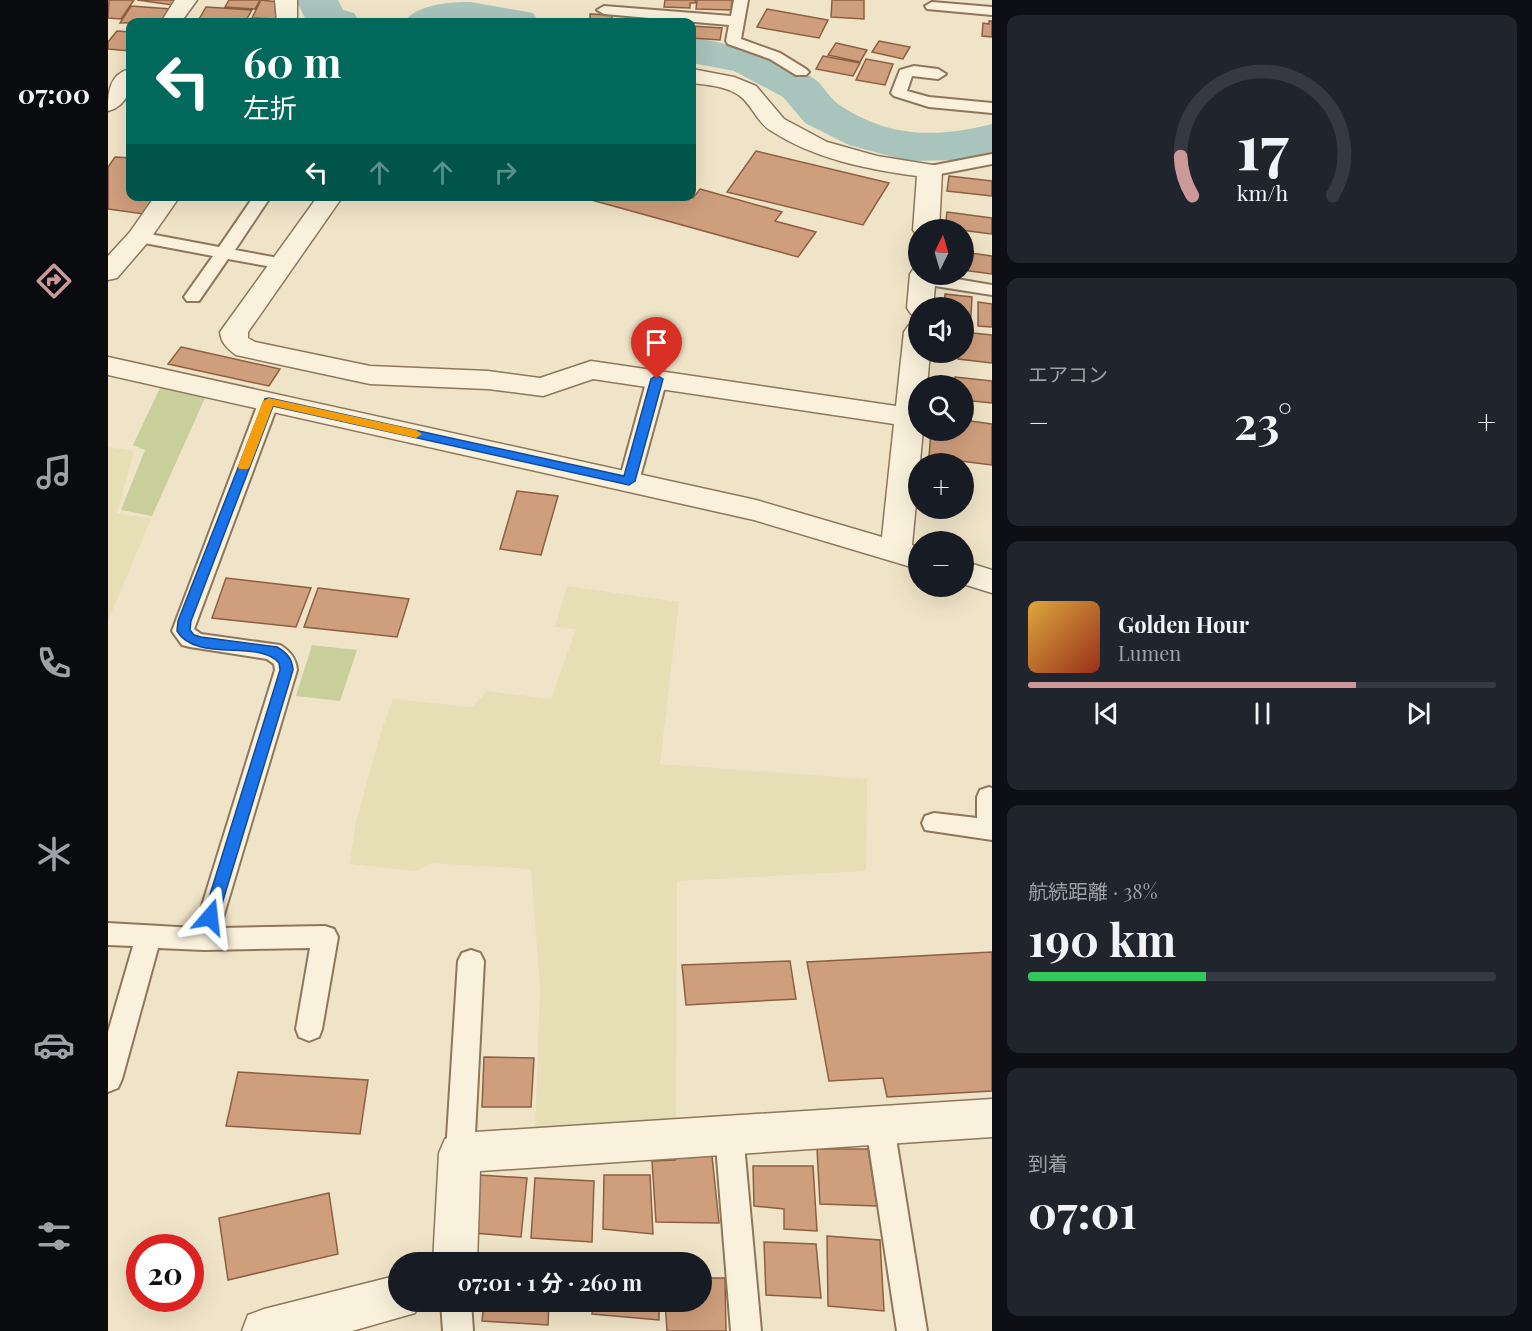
<!DOCTYPE html>
<html lang="ja">
<meta charset="utf-8">
<style>
body{margin:0;font-family:"Playfair Display","Noto Sans JP",serif;background:#20242c;color:#f1f3f6;height:100vh;display:flex;flex-direction:column;font-size:22px;white-space:nowrap}
*{box-sizing:border-box;margin:0}
p{font-size:20px;color:#9ea1a6}
.icon{flex:none;width:33px;height:33px;fill:none;stroke:currentColor;stroke-width:2;stroke-linecap:round;stroke-linejoin:round}
.map{position:relative;flex:1;overflow:hidden}
.details{display:flex;flex-direction:column;gap:15px;padding:15px;background:#0d0f14;width:540px}
.details>*{flex:none}
.hud{position:absolute;left:18px;top:18px;width:570px;height:183px;border-radius:12px;box-shadow:0 6px 24px #0002;background:#00695c;color:#fff;overflow:hidden}
.needle{width:39px;rotate:5deg}
.buttons{position:absolute;left:800px;top:219px;display:grid;gap:12px}
.buttons a{display:grid;place-items:center;width:66px;height:66px;border-radius:50%;background:#171b24;box-shadow:0 6px 24px #0002;font-size:30px}
.speed{position:absolute;left:18px;top:1234px;display:flex;gap:12px;font-size:30px;font-weight:700;text-align:center}
.speed>*{display:grid;place-content:center;width:78px;height:78px;border-radius:50%;background:#171b24;box-shadow:0 6px 24px #0002;line-height:1}
.speed .limit{border:9px solid #d22;background:#fff;color:#111}
.pin{position:absolute;display:grid;place-items:center;width:51px;height:51px;color:#fff;margin:-62px -26px;border-radius:50% 50% 50% 0;rotate:-45deg;box-shadow:0 0 6px #0007}
.pin .icon{rotate:45deg}
.me{position:absolute;width:66px;margin:-33px;rotate:17deg;stroke-linejoin:round;filter:drop-shadow(0 0 4px #0008)}
.turn{display:flex;align-items:center;gap:21px;height:126px;padding:0 18px;font-size:27px}
.turn .icon{width:78px;height:78px;stroke-width:2.5}
.turn b{display:block;font-size:42px;line-height:51px}
.lanes{display:flex;align-items:center;height:57px;padding:0 18px;background:#0003;justify-content:center;gap:30px;direction:ltr}
.lanes .off{opacity:.35}
.big{font-size:45px;font-weight:700;line-height:1.1}
.details .tile{flex:1;display:flex;flex-direction:column;justify-content:center;gap:9px;min-width:0;padding:0 21px;border-radius:12px;background:#20242c}
.details .dial{align-items:center;gap:0}
.dial svg{height:156px;overflow:visible;fill:none;stroke:#363941;stroke-width:7;stroke-linecap:round;text-anchor:middle}
.dial text{fill:#f1f3f6;stroke:none}
.song{display:flex;align-items:center;gap:18px}
.cover{width:72px;height:72px;border-radius:9px;background:linear-gradient(135deg,hsl(40 70% 55%),hsl(10 70% 35%))}
.played{height:6px;border-radius:3px;background:linear-gradient(90deg,#cc999b 70%,#363941 70%)}
.keys{display:flex;justify-content:space-around;direction:ltr}
.heat{display:flex;justify-content:space-between;align-items:center;font-size:33px;direction:ltr}
.charge{height:9px;border-radius:4px;background:linear-gradient(90deg,#34c759 38%,#363941 0)}
.trip{position:absolute;left:280px;top:1252px;width:324px;height:60px;border-radius:30px;background:#171b24;box-shadow:0 6px 24px #0002;font-weight:700;line-height:60px;text-align:center}
main{display:flex;flex:1;min-height:0}
.dock{display:flex;flex-direction:column;width:108px;justify-content:space-around;align-items:center;background:#090b0e;color:#9ea1a6}
.dock .icon{width:42px;height:42px}
.dock .active{color:#cc999b}
.dock b{font-size:27px;color:#f1f3f6}
.map>svg:first-child{display:block}
.farmland{fill:#e6deb5}
.green{fill:#c9cf9b}
.lines{fill:none;stroke-linecap:round;stroke-linejoin:round}
.river{fill:#a9c4bc;fill-rule:evenodd}
.building{fill:#cf9f7d;stroke:#8d5f41;stroke-width:1.5}
.lane-casing{stroke:#8d765c;stroke-width:4}
.street-casing{stroke:#8d765c;stroke-width:3}
.lane{fill:#faf1dc;fill-rule:evenodd}
.street{fill:#faf1dc;fill-rule:evenodd}
.route{fill:#1a73e8;stroke:#114b97;stroke-width:1.5}
.slow{fill:#f59e0b}
</style>
<main>
<nav class="dock">
<b>07:00</b>
<svg class="icon active" aria-label="directions" viewBox="0 0 24 24"><path d="M12 3l9 9-9 9-9-9zM9 14v-3h6M13 9l2 2-2 2"/></svg>
<svg class="icon" aria-label="music" viewBox="0 0 24 24"><path d="M9 18V5l10-2v13"/><circle cx="6" cy="18" r="3"/><circle cx="16" cy="16" r="3"/></svg>
<svg class="icon" aria-label="phone" viewBox="0 0 24 24"><path d="M5 4h4l2 5-3 2q2 4 5 5l2-3 5 2v4C11 20 4 13 5 4z"/></svg>
<svg class="icon" aria-label="climate" viewBox="0 0 24 24"><path d="M12 3v18M4 7l16 10M4 17L20 7"/></svg>
<svg class="icon" aria-label="car" viewBox="0 0 24 24"><path d="M5 17H2v-5l4-1 3-4h7l3 4 3 1v5h-3M9 17h6M6 11h13"/><circle cx="7" cy="17" r="2"/><circle cx="17" cy="17" r="2"/></svg>
<svg class="icon" aria-label="filters" viewBox="0 0 24 24"><path d="M4 7h16M4 17h16"/><circle cx="9" cy="7" r="2"/><circle cx="15" cy="17" r="2"/></svg>
</nav>
<div class="map">
<svg width="884" height="1331" viewBox="0 0 884 1331">
<rect width="100%" height="100%" fill="#f0e4c8"/>
<path class="farmland" d="M 0,447 L 26,451 L 9,513 L 43,519 L 0,621 Z
M 459,586 L 571,602 L 552,764 L 759,779 L 758,871 L 569,881 L 568,1126 L 427,1134 L 432,988 L 423,869 L 323,863 L 308,871 L 242,864 L 247,826 L 272,735 L 285,699 L 364,707 L 379,691 L 443,699 L 468,629 L 447,627 Z"/>
<path class="green" d="M 52,388 L 97,398 L 44,516 L 13,510 L 37,450 L 25,445 Z
M 204,645 L 249,650 L 232,701 L 188,696 Z"/>
<g class="lines">
<path class="river" d="M 188,0 L 230,0 L 235,10 L 246,13 L 252,22 L 199,22 Z
M 363,2 L 425,13 L 431,22 L 296,22 C 309,4 342,2 363,2 Z
M 584,37 C 628,46 666,53 705,78 C 715,84 720,97 730,104 C 780,138 828,138 884,124 L 884,152 L 851,160 L 800,161 L 741,145 L 697,123 L 675,97 L 626,71 L 584,63 Z"/>
</g>
<path class="building" d="M 1,0 L 26,0 L 13,19 L 0,18 Z
M 29,0 L 68,0 L 65,5 Z
M 121,0 L 152,0 L 147,9 L 117,7 Z
M 153,0 L 170,2 L 168,19 L 144,18 Z
M 557,0 L 588,0 L 587,3 L 582,3 L 582,8 L 556,7 Z
M 589,0 L 624,0 L 623,10 L 588,9 Z
M 724,0 L 756,0 L 756,19 L 723,17 Z
M 23,6 L 62,9 L 53,22 L 12,23 Z
M 98,7 L 144,10 L 137,22 L 90,21 Z
M 659,9 L 720,20 L 711,38 L 649,27 Z
M 482,14 L 504,15 L 504,22 L 482,22 Z
M 529,18 L 545,18 L 544,22 L 521,22 L 521,19 Z
M 881,21 L 884,21 L 884,37 L 874,36 L 875,23 L 881,24 Z
M 584,26 L 614,28 L 612,40 L 584,38 Z
M 9,31 L 22,32 L 22,51 L 0,49 L 0,42 Z
M 771,41 L 802,47 L 795,59 L 764,52 Z
M 728,43 L 759,50 L 752,62 L 720,55 Z
M 715,56 L 752,63 L 745,76 L 708,69 Z
M 758,59 L 785,64 L 777,85 L 748,80 Z
M 648,151 L 781,183 L 755,225 L 619,192 Z
M 7,157 L 22,158 L 22,196 L 48,196 L 36,214 L 0,209 L 0,167 Z
M 841,176 L 884,181 L 884,196 L 839,191 Z
M 592,189 L 674,212 L 667,221 L 708,232 L 690,257 L 469,196 L 585,198 Z
M 839,212 L 884,218 L 884,234 L 837,228 Z
M 855,252 L 884,256 L 884,274 L 855,270 Z
M 837,294 L 864,297 L 863,316 L 855,315 L 855,308 L 836,308 Z
M 870,302 L 884,304 L 884,327 L 870,326 Z
M 855,332 L 884,335 L 884,363 L 850,359 L 850,352 L 855,352 Z
M 73,347 L 172,369 L 161,386 L 60,364 Z
M 847,377 L 884,381 L 884,403 L 855,400 L 855,386 L 847,386 Z
M 855,420 L 884,424 L 884,465 L 821,457 L 823,430 L 855,430 Z
M 409,491 L 450,496 L 433,555 L 392,549 Z
M 118,578 L 203,588 L 188,627 L 104,618 Z
M 210,588 L 301,599 L 289,637 L 196,627 Z
M 884,952 L 884,1091 L 779,1097 L 775,1078 L 721,1081 L 699,962 Z
M 682,961 L 688,999 L 578,1005 L 574,965 Z
M 376,1057 L 426,1058 L 423,1107 L 374,1107 Z
M 130,1072 L 260,1080 L 252,1134 L 118,1126 Z
M 709,1149 L 760,1149 L 769,1206 L 712,1204 Z
M 566,1156 L 604,1156 L 611,1223 L 548,1222 L 544,1161 L 567,1160 Z
M 645,1166 L 705,1166 L 709,1231 L 676,1229 L 676,1209 L 646,1206 Z
M 372,1175 L 419,1178 L 413,1237 L 366,1233 Z
M 496,1175 L 542,1175 L 545,1234 L 495,1229 Z
M 427,1178 L 486,1181 L 484,1242 L 423,1238 Z
M 221,1193 L 230,1254 L 120,1280 L 111,1218 Z
M 719,1236 L 772,1240 L 776,1311 L 720,1306 Z
M 656,1242 L 708,1244 L 713,1298 L 658,1295 Z
M 594,1278 L 617,1278 L 618,1331 L 559,1331 L 557,1302 L 594,1302 Z
M 376,1302 L 441,1302 L 440,1325 L 374,1321 Z
M 485,1302 L 551,1302 L 551,1320 L 484,1314 Z"/>
<g class="lines">
<g class="lane-casing">
<path id="lane" d="M 626,0 L 640,0 L 633,39 L 672,53 L 698,69 L 701,72 L 698,75 L 688,75 L 662,59 L 620,44 L 618,41 L 621,25 L 496,14 L 489,10 L 496,6 L 623,16 Z
M 824,2 L 884,7 L 884,15 L 819,9 L 817,6 Z
M 806,66 L 830,69 L 838,74 L 830,79 L 804,76 L 799,91 L 821,97 L 884,103 L 884,113 L 821,107 L 786,96 L 783,93 L 792,70 Z
M 884,154 L 884,164 L 822,176 L 814,171 L 822,166 Z
M 146,196 L 163,196 L 127,250 L 176,259 L 182,260 L 185,264 L 182,268 L 176,269 L 120,259 L 91,301 L 79,301 L 76,297 L 105,256 L 31,242 L 25,241 L 22,237 L 25,233 L 31,232 L 111,247 Z
M 819,274 L 884,285 L 884,295 L 814,284 L 808,283 L 805,279 L 808,275 Z
M 549,373 L 556,375 L 559,379 L 531,481 L 528,486 L 521,488 L 514,486 L 511,481 L 539,379 L 542,375 Z
M 161,395 L 168,397 L 171,401 L 86,629 L 93,634 L 172,645 C 182,651 188,658 189,670 L 112,928 L 217,926 L 226,929 L 230,937 L 214,1029 L 211,1037 L 201,1041 L 191,1037 L 188,1029 L 202,948 L 96,950 L 50,948 L 14,1079 L 10,1088 L 0,1092 L 0,1032 L 25,946 L 0,945 L 0,923 L 87,928 L 167,670 L 166,664 L 159,659 L 82,647 L 74,645 L 64,631 L 151,401 L 154,397 Z
M 881,787 L 884,788 L 884,840 L 817,830 L 814,823 L 817,816 L 826,813 L 869,818 L 869,797 L 872,790 Z
M 363,950 L 372,953 L 376,961 L 366,1153 L 362,1162 L 352,1166 L 342,1162 L 338,1153 L 350,961 L 354,953 Z
M 772,1113 L 782,1117 L 786,1126 L 819,1331 L 789,1331 L 758,1126 L 762,1117 Z
M 621,1120 L 631,1124 L 635,1133 L 653,1331 L 623,1331 L 607,1133 L 611,1124 Z
M 333,1302 L 363,1302 L 365,1331 L 335,1331 Z"/>
</g>
<g class="street-casing">
<path id="street" d="M 67,0 L 89,0 L 73,22 L 53,22 Z
M 167,0 L 189,0 L 189,22 L 169,22 Z
M 22,69 C 24,87 20,106 0,111 C 0,93 1,74 22,69 Z
M 584,69 L 626,77 L 648,86 L 676,119 L 719,142 L 769,156 L 831,166 L 834,171 L 831,230 L 810,230 L 810,236 L 805,230 L 809,176 C 758,169 706,159 662,130 C 649,122 644,105 632,96 C 619,86 599,85 584,83 Z
M 47,196 L 72,196 L 40,242 L 9,278 L 0,280 L 0,256 L 22,232 Z
M 210,196 L 235,196 L 140,332 L 140,338 L 147,342 L 262,366 L 380,371 L 432,378 L 483,361 L 788,406 L 796,332 L 800,326 L 810,324 L 810,352 L 822,352 L 819,386 L 810,386 L 810,430 L 815,430 L 804,545 L 810,547 L 810,569 L 646,520 L 0,375 L 0,357 L 648,500 L 774,537 L 786,424 L 485,379 L 435,396 L 380,389 L 262,384 L 128,355 C 120,349 113,343 112,332 Z
M 810,267 L 810,274 L 828,274 L 825,308 L 810,308 L 810,315 L 803,314 L 799,308 L 802,274 L 806,268 Z
M 855,561 L 884,570 L 884,593 L 855,584 Z
M 884,1099 L 884,1137 L 372,1171 L 369,1263 L 325,1263 L 331,1153 L 337,1139 L 352,1133 Z
M 291,1275 L 291,1302 L 311,1302 L 307,1313 L 244,1331 L 134,1331 L 140,1315 L 156,1309 Z"/>
</g>
<use href="#lane" class="lane"/>
<use href="#street" class="street"/>
</g>
<path class="route" d="M 549,375 L 555,379 L 527,481 L 521,485 L 165,406 L 83,621 L 82,630 L 86,635 L 93,637 L 169,647 C 179,653 184,658 185,670 L 110,917 L 108,921 L 102,923 L 97,921 L 95,917 L 172,670 L 171,663 C 152,639 88,663 69,631 L 70,621 L 157,399 L 161,398 L 516,476 L 543,379 Z"/>
<path class="slow" d="M 161,398 L 308,430 L 314,434 L 308,438 L 165,406 L 142,466 L 140,469 L 131,469 L 130,466 L 155,401 Z"/>
</svg>
<div class="buttons">
<a><svg class="needle" viewBox="-14 -14 28 28"><path d="M0-13l5 13h-10z" fill="#e53935"/><path d="M0 13l5-13h-10z" fill="#9ea1a6"/></svg></a>
<a><svg class="icon" aria-label="sound" viewBox="0 0 24 24"><path d="M4 9h4l5-4v14l-5-4H4zM17 9q2 3 0 6"/></svg></a>
<a><svg class="icon" aria-label="search" viewBox="0 0 24 24"><circle cx="10" cy="10" r="6"/><path d="M15 15l6 6"/></svg></a>
<a>+</a>
<a>−</a>
</div>
<div class="speed"><div class="limit">20</div></div>
<div class="pin" style="left:549px;top:379px;background:#d93025"><svg class="icon" aria-label="arrive" viewBox="0 0 24 24"><path d="M6 21V4h12l-3 4 3 4H6"/></svg></div>
<svg class="me" style="left:102px;top:917px" viewBox="-20 -20 40 40"><path d="M0-17L14 15 0 8-14 15z" fill="#1a73e8" stroke="#fff" stroke-width="4"/></svg>
<div class="trip">07:01 · 1 分 · 260 m</div>
<div class="hud">
<div class="turn"><svg class="icon" aria-label="left" viewBox="0 0 24 24"><path d="M17 20v-9H6M10 6l-5 5 5 5"/></svg><div><b>60 m</b>左折</div></div>
<div class="lanes"><svg class="icon" aria-label="left" viewBox="0 0 24 24"><path d="M17 20v-9H6M10 6l-5 5 5 5"/></svg><svg class="icon off" aria-label="ahead" viewBox="0 0 24 24"><path d="M12 20V5M6 11l6-6 6 6"/></svg><svg class="icon off" aria-label="ahead" viewBox="0 0 24 24"><path d="M12 20V5M6 11l6-6 6 6"/></svg><svg class="icon off" aria-label="right" viewBox="0 0 24 24"><path d="M7 20v-9h11M14 6l5 5-5 5"/></svg></div>
</div>
</div>
<section class="details">
<div class="tile dial"><svg viewBox="0 0 100 80">
<path d="M14 69A42 42 0 1 1 86 69"/>
<path d="M14 69A42 42 0 0 1 8 49" stroke="#cc999b"/>
<text x="50" y="56" font-size="32" font-weight="700">17</text>
<text x="50" y="72" font-size="11">km/h</text>
</svg></div>
<div class="tile"><p>エアコン</p>
<div class="heat"><a>−</a><b class="big">23°</b><a>+</a></div>
</div>
<div class="tile">
<div class="song"><i class="cover"></i><div><b>Golden Hour</b><p>Lumen</p></div></div>
<div class="played"></div>
<div class="keys"><svg class="icon" aria-label="previous" viewBox="0 0 24 24"><path d="M18 5L8 12l10 7zM5 5v14"/></svg><svg class="icon" aria-label="pause" viewBox="0 0 24 24"><path d="M8 5v14M16 5v14"/></svg><svg class="icon" aria-label="next" viewBox="0 0 24 24"><path d="M6 5l10 7-10 7zM19 5v14"/></svg></div>
</div>
<div class="tile"><p>航続距離 · 38%</p><b class="big">190 km</b><div class="charge"></div></div>
<div class="tile"><p>到着</p><b class="big">07:01</b></div>
</section>
</main>
